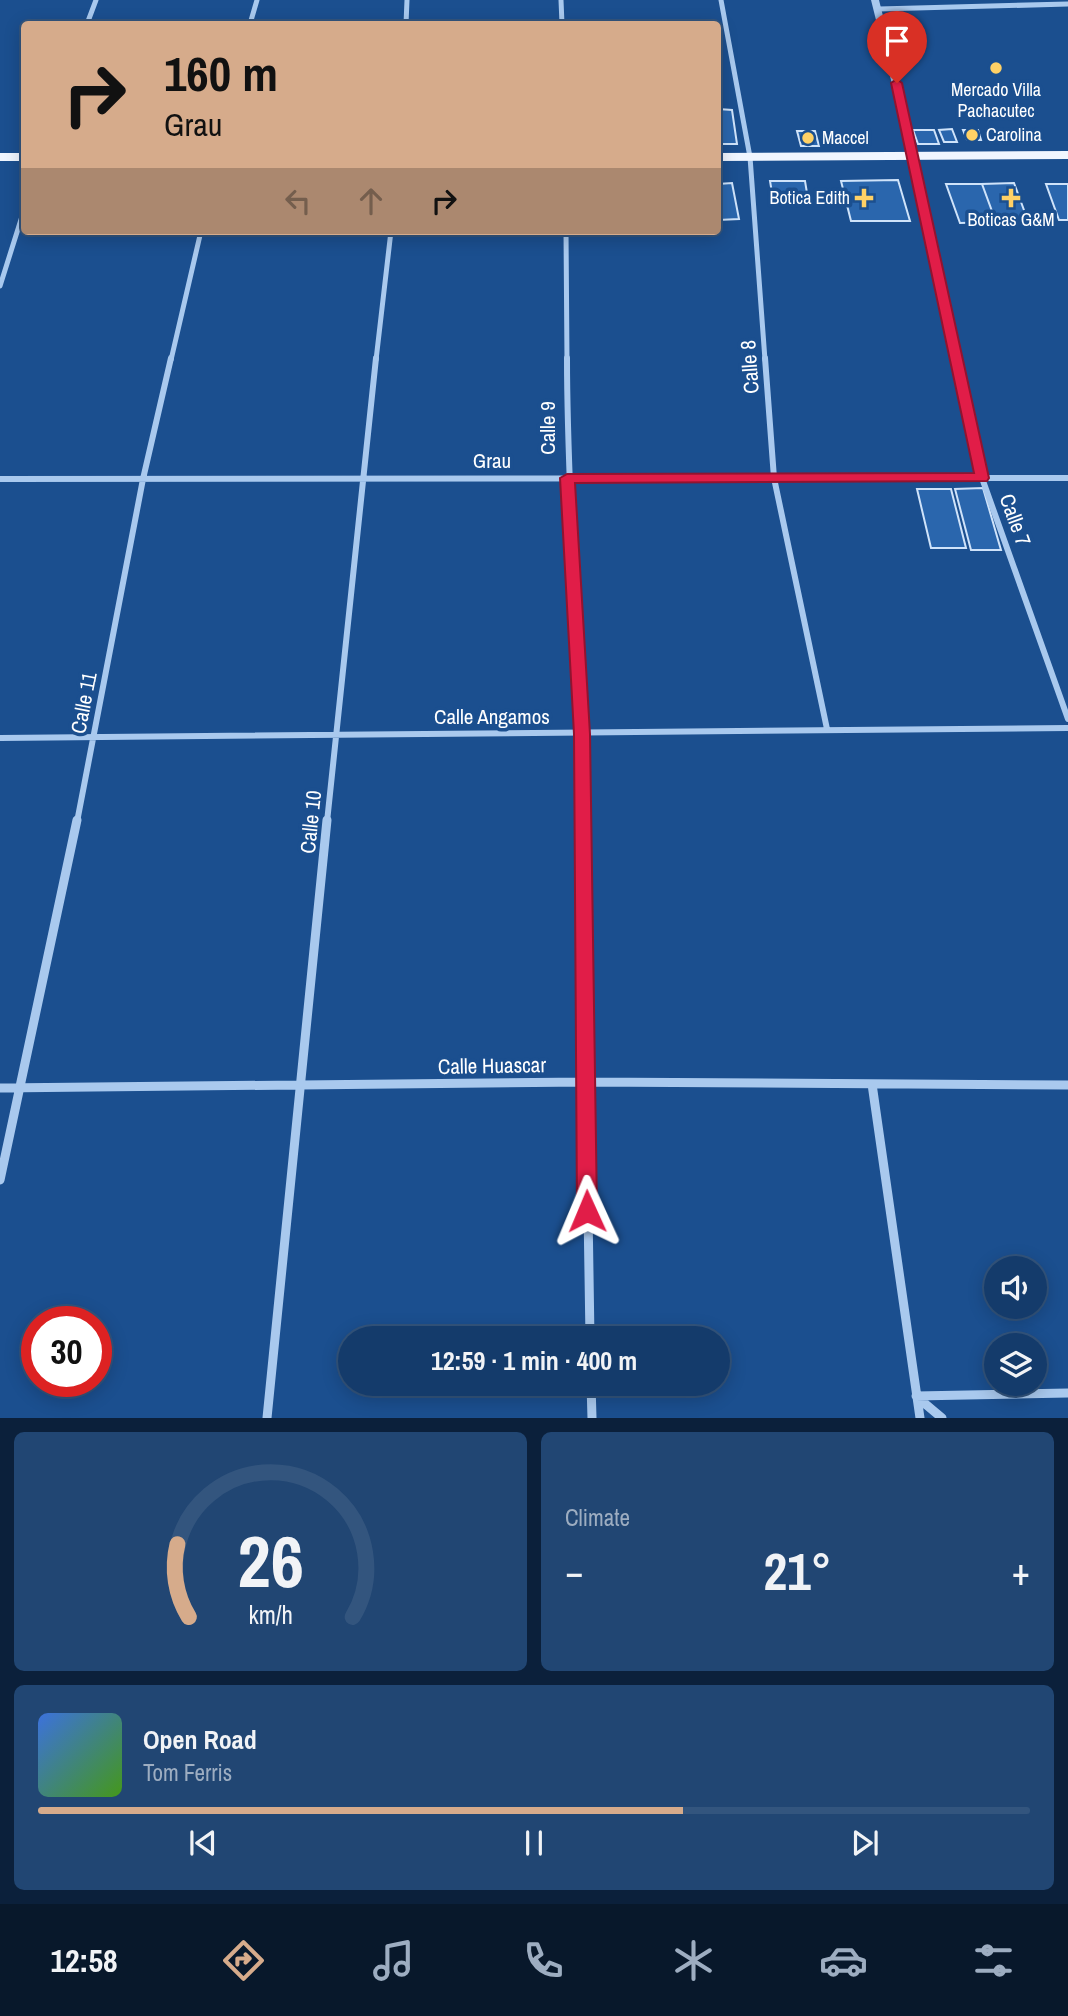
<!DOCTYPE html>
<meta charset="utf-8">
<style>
body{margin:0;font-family:"Archivo Narrow",sans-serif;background:#214673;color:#f1f3f6;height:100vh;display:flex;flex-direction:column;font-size:26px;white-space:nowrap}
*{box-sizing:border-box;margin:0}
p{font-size:23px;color:#9dadc1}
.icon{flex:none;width:38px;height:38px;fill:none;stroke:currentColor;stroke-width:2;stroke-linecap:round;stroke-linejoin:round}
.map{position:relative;height:1418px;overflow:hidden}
.side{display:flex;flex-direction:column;gap:14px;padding:14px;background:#0b203b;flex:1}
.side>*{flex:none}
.hud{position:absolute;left:21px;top:21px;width:700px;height:214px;border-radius:7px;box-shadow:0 4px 18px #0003,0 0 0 2px #33557e;background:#d6ab8b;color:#111;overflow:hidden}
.tools{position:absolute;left:984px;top:1256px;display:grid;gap:14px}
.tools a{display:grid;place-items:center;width:63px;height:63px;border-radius:50%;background:#143b6b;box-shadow:0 4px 18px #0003,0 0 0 2px #33557e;font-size:35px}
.speed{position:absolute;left:21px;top:1306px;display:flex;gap:14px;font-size:35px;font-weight:700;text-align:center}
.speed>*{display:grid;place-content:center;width:91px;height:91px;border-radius:50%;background:#143b6b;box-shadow:0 4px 18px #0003,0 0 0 2px #33557e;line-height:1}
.speed .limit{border:10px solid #d22;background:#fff;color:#111}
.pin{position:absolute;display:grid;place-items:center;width:60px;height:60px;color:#fff;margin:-72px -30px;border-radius:50% 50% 50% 0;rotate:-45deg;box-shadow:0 0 7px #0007}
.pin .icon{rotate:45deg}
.me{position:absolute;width:77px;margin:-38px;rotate:359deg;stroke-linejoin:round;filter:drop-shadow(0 0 5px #0008)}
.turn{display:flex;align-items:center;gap:24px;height:147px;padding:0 28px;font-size:32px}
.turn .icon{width:91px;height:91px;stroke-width:2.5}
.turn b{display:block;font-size:49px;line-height:60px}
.lanes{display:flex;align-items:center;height:66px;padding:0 28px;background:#0003;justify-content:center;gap:35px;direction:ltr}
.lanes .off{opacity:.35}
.big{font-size:52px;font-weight:800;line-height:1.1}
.side .widget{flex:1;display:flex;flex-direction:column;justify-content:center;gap:10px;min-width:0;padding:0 24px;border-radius:10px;background:#214673}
.side .dial{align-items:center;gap:0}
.dial svg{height:182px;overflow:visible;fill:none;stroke:#33557e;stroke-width:7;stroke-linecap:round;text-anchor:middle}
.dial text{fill:#f1f3f6;stroke:none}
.song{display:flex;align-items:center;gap:21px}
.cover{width:84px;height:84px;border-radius:10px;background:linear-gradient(135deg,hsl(220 70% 55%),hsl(100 70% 35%))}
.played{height:7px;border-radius:4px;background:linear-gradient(90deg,#d6ab8b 65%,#33557e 65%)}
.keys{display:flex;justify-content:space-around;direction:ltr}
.heat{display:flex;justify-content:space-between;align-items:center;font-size:38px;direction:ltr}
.side .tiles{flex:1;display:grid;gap:14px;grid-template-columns:1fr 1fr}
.widget:last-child{grid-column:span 2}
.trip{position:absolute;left:338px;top:1326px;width:392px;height:70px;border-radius:35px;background:#143b6b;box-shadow:0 4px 18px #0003,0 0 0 2px #33557e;font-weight:800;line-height:70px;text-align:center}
.dock{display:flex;height:112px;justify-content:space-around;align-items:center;background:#08182b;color:#9dadc1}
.dock .icon{width:49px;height:49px}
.dock .current{color:#d6ab8b}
.dock b{font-size:32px;color:#f1f3f6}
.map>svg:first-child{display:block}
.building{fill:#2a66ad;stroke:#cfe3fa;stroke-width:2}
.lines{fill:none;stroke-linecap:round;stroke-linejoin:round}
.minor-far2{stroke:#a9c9ee;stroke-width:5}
.minor-far1{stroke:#a9c9ee;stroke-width:6}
.minor{stroke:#a9c9ee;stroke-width:9}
.tertiary{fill:#a9c9ee;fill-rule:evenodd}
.primary{fill:#f0f6ff;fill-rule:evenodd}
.route{fill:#e11d48;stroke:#92132f;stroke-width:2}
.poi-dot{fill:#ffd166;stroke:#1b4f8f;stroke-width:2.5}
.labels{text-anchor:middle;stroke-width:7;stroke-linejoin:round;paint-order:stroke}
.far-poi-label{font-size:18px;fill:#fff;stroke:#1b4f8f}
.street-label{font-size:21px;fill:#fff;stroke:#1b4f8f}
</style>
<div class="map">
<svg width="1068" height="1418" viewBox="0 0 1068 1418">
<rect width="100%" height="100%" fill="#1b4f8f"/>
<path class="building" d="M 718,109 L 732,110 L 737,144 L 718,144 Z
M 952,129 L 957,142 L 944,142 L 939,130 Z
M 913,130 L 934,130 L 939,144 L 918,144 Z
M 963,130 L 978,130 L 981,140 L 967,140 Z
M 797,131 L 815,131 L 819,146 L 801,146 Z
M 898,180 L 910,221 L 851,221 L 841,181 Z
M 770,181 L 805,181 L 808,199 L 773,199 Z
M 732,183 L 739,219 L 718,220 L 718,184 Z
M 1014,183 L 1028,221 L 996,222 L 982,184 Z
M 946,184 L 982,184 L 996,222 L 960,223 Z
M 1046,184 L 1068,184 L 1068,220 L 1059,220 Z
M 983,488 L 1001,550 L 971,550 L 955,489 Z
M 917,489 L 951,489 L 966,548 L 931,548 Z"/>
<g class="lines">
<path class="minor-far2" d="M 561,0 L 562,24
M 721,0 L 750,157 L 765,360
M 879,9 L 1068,4
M 87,24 L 96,0
M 250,24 L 257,0
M 406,24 L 407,0
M 914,156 L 957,360
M 566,231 L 567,360
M 0,286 L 24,210
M 171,360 L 201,231
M 376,360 L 391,231"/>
<path class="minor-far1" d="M 567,358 C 567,513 582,667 583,822
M 765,358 L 774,478 L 827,729
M 957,358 L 982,478 L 1068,719
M 0,479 L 1068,478
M 0,738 L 1068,728
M 77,822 L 143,479 L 171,358
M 327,822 L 376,358"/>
<path class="minor" d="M 582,820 L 590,1339
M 872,1084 L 920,1418
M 0,1088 L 584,1082 L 1068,1085
M 0,1180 L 77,820
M 591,1384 L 592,1418
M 916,1396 L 1068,1393
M 917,1397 L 942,1418
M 267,1418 L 327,820"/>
<path class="tertiary" d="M 871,0 L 879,0 L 918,156 L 917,158 L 910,156 Z"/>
<path class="primary" d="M 1068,151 L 1068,159 L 718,161 L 718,153 Z
M 0,153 L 24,153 L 24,161 L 0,161 Z"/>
</g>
<path class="route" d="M 897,79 L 902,83 L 989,478 L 987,481 L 575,483 L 590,734 L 597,1211 L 594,1217 L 587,1220 L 580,1217 L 577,1211 L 574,734 L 560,478 L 567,474 L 974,473 L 891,83 Z"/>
<g class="poi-dot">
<circle cx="996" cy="68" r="7"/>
<circle cx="972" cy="135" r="7"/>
<circle cx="808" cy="138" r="7"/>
<path d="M860.5 187.5h7v7h7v7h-7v7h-7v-7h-7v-7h7z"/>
<path d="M1007.5 187.5h7v7h7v7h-7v7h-7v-7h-7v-7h7z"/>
</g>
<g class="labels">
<g class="far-poi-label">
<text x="996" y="96">Mercado Villa<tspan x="996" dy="21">Pachacutec</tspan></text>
<text x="986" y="141" text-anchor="start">Carolina</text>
<text x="822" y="144" text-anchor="start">Maccel</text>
<text x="850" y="204" text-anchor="end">Botica Edith</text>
<text x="1011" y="226">Boticas G&amp;M</text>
</g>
<g class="street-label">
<text transform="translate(750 367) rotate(-94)" y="7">Calle 8</text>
<text transform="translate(548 428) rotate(-90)" y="7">Calle 9</text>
<text x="492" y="468">Grau</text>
<text transform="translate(1015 520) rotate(70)" y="7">Calle 7</text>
<text transform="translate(84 703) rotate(-79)" y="7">Calle 11</text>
<text x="492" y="724">Calle Angamos</text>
<text transform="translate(311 822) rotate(-84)" y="7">Calle 10</text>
<text transform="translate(492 1066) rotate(-1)" y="7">Calle Huascar</text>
</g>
</g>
</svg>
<div class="tools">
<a><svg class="icon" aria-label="sound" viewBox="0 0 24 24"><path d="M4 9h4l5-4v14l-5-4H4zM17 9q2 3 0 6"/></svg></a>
<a><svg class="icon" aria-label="layers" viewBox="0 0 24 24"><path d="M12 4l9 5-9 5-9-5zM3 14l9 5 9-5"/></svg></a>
</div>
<div class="speed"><div class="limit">30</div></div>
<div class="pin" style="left:897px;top:83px;background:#d93025"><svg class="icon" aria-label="arrive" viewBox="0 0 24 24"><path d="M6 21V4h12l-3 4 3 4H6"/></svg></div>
<svg class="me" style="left:587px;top:1211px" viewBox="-20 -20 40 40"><path d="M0-17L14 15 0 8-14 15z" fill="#e11d48" stroke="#fff" stroke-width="4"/></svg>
<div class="trip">12:59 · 1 min · 400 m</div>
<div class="hud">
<div class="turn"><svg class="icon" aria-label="right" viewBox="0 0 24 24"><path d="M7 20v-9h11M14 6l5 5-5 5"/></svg><div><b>160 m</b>Grau</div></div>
<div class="lanes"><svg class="icon off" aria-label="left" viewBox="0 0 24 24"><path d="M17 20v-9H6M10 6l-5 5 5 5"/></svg><svg class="icon off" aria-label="ahead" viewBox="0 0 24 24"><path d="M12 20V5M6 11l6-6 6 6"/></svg><svg class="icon" aria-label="right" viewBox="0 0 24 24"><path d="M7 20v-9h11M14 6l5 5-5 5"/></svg></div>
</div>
</div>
<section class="side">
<div class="tiles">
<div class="widget dial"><svg viewBox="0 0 100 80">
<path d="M14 69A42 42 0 1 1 86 69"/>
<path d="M14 69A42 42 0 0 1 9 37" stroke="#d6ab8b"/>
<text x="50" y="56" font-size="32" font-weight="700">26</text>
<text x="50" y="72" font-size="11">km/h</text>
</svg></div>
<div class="widget"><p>Climate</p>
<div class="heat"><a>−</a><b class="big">21°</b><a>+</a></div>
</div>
<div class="widget">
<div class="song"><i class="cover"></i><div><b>Open Road</b><p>Tom Ferris</p></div></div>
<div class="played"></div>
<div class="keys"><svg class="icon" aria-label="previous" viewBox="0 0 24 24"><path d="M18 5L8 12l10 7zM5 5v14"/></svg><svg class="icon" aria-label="pause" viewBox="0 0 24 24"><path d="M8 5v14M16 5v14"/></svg><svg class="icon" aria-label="next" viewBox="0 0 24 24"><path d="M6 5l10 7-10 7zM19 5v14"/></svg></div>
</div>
</div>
</section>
<nav class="dock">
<b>12:58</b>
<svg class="icon current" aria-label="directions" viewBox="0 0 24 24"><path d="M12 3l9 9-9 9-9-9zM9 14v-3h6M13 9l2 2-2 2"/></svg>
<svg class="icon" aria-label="music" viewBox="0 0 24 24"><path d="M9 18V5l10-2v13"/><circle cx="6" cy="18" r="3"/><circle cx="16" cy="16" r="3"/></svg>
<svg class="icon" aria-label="phone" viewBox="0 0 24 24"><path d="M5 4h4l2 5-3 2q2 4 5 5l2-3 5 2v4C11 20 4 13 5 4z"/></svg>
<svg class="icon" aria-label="climate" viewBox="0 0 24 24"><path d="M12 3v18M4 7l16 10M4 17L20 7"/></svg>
<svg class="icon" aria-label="car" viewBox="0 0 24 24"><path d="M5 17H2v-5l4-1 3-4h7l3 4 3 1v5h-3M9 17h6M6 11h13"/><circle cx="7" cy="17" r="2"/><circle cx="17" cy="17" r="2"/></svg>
<svg class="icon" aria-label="filters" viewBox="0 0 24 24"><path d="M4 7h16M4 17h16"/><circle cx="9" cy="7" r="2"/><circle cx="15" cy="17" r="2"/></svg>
</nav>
